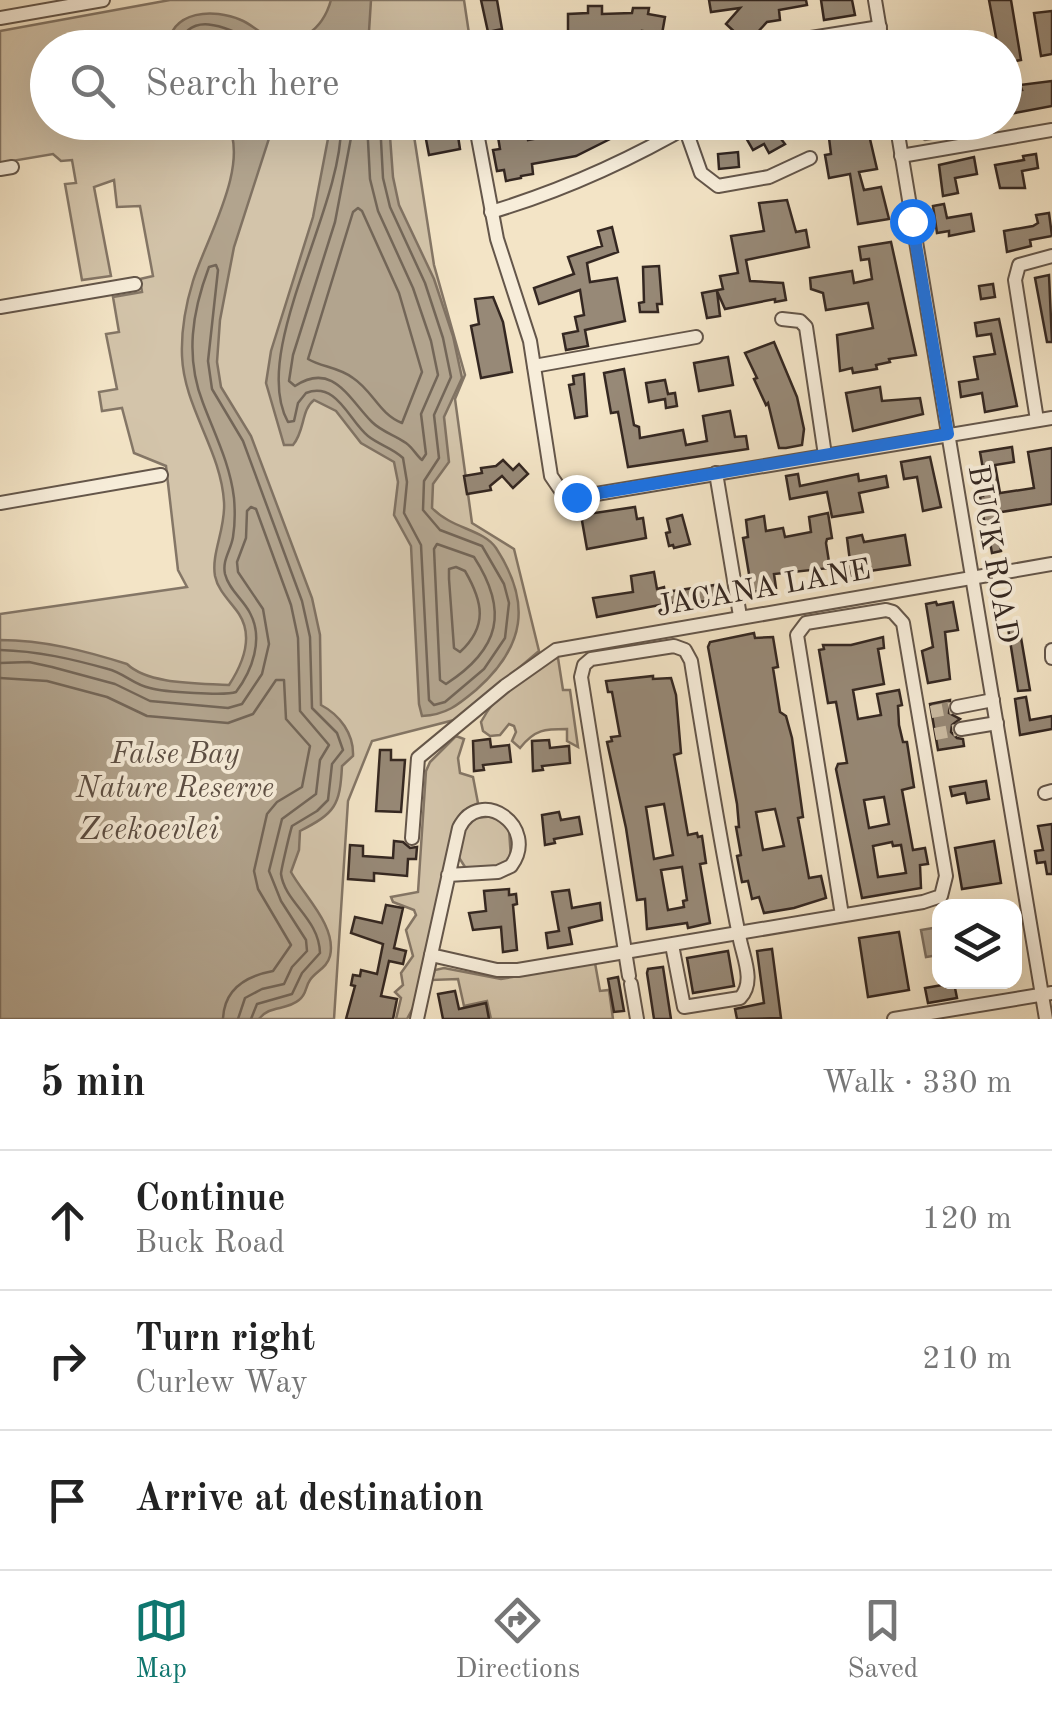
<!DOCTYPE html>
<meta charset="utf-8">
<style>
:root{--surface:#fff;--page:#f6f6f6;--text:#222;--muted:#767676;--line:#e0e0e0;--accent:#0f766e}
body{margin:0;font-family:"Old Standard TT",serif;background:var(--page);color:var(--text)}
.controls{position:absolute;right:30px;bottom:30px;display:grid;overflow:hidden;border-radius:20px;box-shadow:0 10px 40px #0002}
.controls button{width:90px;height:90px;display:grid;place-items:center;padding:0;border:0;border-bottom:2px solid var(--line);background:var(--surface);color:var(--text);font:50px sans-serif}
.stop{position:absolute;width:30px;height:30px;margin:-22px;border:8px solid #1a73e8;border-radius:50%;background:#fff}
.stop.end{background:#1a73e8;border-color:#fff;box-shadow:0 2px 10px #0008}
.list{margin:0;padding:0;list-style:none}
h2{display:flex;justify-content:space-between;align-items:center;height:130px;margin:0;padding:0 40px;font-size:42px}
h2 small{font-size:32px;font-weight:400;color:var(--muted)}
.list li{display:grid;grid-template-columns:65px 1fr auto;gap:30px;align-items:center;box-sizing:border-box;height:140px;padding:0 40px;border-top:2px solid var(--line)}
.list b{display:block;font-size:38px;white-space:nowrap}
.list p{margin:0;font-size:32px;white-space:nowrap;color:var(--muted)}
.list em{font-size:32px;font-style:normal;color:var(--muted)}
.icon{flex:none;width:55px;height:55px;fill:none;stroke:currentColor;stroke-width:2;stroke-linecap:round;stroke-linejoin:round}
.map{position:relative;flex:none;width:1052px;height:1019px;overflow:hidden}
.search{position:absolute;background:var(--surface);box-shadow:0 10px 40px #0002;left:30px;right:30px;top:30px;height:110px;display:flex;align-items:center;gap:25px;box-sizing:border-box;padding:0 35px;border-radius:55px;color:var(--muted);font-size:38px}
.sheet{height:550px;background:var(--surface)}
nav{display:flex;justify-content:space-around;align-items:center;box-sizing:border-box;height:140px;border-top:2px solid var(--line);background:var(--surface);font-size:28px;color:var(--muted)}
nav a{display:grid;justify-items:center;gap:5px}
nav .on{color:var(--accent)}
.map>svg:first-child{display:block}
.green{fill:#d3c4aa;stroke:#847666;stroke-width:2.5}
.water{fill:#b2a48e;stroke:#807262;stroke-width:2.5}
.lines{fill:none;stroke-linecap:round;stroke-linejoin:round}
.shore{stroke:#736658;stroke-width:2.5}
.building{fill:#978977;stroke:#342721;stroke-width:2.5;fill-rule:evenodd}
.minor-tunnel{stroke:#cdbea5;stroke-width:12;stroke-dasharray:12 6;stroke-linecap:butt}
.minor-casing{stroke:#64564a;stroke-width:16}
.minor{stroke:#f7edda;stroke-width:12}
.route{stroke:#1a73e8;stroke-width:12}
.labels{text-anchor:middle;stroke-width:8;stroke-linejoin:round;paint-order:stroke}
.street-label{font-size:30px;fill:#342721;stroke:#f7edda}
.park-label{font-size:30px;font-style:italic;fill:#5c4e43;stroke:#f7edda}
.water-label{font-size:32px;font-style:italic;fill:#5a4c42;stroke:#f7edda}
</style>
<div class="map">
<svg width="1052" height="1019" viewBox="0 0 1052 1019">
<rect width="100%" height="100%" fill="#f3e4c6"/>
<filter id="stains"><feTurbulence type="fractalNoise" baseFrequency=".002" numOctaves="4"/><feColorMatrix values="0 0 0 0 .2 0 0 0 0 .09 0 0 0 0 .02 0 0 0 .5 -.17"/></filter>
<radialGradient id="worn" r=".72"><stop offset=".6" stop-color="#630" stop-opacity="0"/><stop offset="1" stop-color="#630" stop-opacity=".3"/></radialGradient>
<g class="green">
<polygon points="170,0 464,0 471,47 48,48 48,122 412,123 434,265 465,375 455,399 472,523 514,549 539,651 458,719 372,741 348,801 334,1019 0,1019 0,614 187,587 178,570 166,466 134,453 122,408 102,411 99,392 117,389 106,334 119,332 113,297 142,292 140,279 153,276 140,206 117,207 114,180 94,187 111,276 82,280 65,184 76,183 72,160 61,161 53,154 0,163 0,31"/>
<polygon points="910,122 991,123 992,129 925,140 913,133"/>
<path d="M558,658L563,690H570L578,747L567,741V729C545,729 535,729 520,748L512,741L516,732L514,726L509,724L500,735L490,736L483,731L481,722C495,696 527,662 558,658Z"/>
<polygon points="456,736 464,739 458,758 460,773 473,777 478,803 463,811 454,823 415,1004 407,1019 396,1019 401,998 395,992 403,985 401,973 413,956 406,930 416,915 414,910 393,902 391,897 418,892 426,771 430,762"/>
<polygon points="494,816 509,829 511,859 497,868 465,867 458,856 466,825 477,818"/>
<polygon points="595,963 600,991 609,990 613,1019 491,1019 487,1001 464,1006 458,979 432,980 435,970 444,968 501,979"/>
</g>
<g class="water">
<path d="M331,0H371L368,47H168C171,10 214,8 241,20C251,24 258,32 268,36C298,50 323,29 331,0Z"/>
<path d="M227,123H274L234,247L220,320L217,362L221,387L251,436L312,598L320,635L321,705C340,715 354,734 353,756L342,766C340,806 335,813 300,831L299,850L291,872C304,896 337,926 330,956C327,968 316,971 310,980C305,987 307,994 299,1000C286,1011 269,1005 259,1019H0V640C44,640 86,651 127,664C149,685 200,683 229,685C242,665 254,637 239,614C231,602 218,591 215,576C211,553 226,528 224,502C221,450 184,408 182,356C181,330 185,307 193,281C206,239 251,164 227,123Z"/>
<path d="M331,123H389L393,177L399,205L434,279L453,336L462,378L444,417L449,462L433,484L432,508C452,529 483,529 496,548C532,603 525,647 476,690C458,705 446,715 422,716L419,704L411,546L394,515L398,482L394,462L361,443L336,411L314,400C301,410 305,431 293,445H284L266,383L271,351L313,217Z"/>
<polygon points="939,927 939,955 926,957 921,930"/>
</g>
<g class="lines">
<g class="shore">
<path d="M178,48C191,0 243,38 270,48"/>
<path d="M341,122C344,208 249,351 288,422L294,421L298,403L306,393C337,381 349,421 368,436C379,445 393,448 403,458L407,482L404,513L421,545L429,700L434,705L445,702L484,669L505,638L509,603L504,584L482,546L440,530L423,510L424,481L439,458L434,415L451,377L443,338L425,283L390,207L383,178L380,122"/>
<path d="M354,122L335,222L293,355L289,381L295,386C333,361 349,399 372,422C382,432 395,435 406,443C413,448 416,455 422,460L426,454L421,414L438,375L431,341L413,288L378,211L370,179L367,122"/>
<path d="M358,208L362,211L399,293L422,372L402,423C379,414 373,391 353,378C339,367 321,367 308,359L353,212Z"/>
<path d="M437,544L474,557C509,611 500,649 446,684L440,680L434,549Z"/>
<path d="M456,567L465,571C483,602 488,626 460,652L454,648L449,579V569Z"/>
<path d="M0,650C38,651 72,659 108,669C124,673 134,685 150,688C163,692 226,696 236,692C252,671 264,639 250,613C243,599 229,590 225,574C222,560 231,550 233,537C235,525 235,510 234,498C230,464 215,435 203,403C185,357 192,312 209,267L216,265L218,270L208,361L212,389L243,441L302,601L310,637L312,708L337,733L343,750L332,764L328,800L317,811L292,826C290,832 281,870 281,874C285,903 319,918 320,953L302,973L292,994L257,1004L251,1019"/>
<polyline points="0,663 29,662 52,667 115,684 150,701 228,708 242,704 262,674 269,644 263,609 238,572 237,562 246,538 247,511 251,507 256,509 291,605 298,638 300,711 329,745 320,760 316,794 282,819 269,871 281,901 306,940 307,951 292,967 284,984 262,989 245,998 238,1019"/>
<path d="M0,678L47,681L107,697L147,716L228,723L253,714L276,680H284L286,719L310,746L302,787L277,802L267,814L254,871L258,889L291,945L273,971C246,976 224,989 223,1019"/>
</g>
</g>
<g class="building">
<polygon points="481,0 497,0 502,29 488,32"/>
<polygon points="709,0 806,0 807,5 779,10 780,20 767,22 744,47 736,40 740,37 726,24 740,8 711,12"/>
<polygon points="821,0 852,0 855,15 824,20"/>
<polygon points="989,0 1011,0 1021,60 1004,63 1004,48 998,48"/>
<polygon points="588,6 602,6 602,14 632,13 633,8 649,8 648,14 665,17 662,34 642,31 641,39 611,37 609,40 568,42 568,14 588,13"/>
<polygon points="1052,11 1052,54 1041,56 1034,13"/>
<polygon points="1052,81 1052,106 1004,115 1004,93 1022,90 1020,85"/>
<polygon points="586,122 644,122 576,156 532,164 533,174 521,176 521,178 506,181 504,170 497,171 493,150 500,149 498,137 527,135 528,140 570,132"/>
<polygon points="737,122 768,122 785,144 769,153 764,144 753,150"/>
<polygon points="827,122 866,122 877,169 859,172 864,190 881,187 889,219 858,224 850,174 829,178 825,155 831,154"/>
<polygon points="456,123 460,149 429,155 424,129"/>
<polygon points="738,152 739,167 719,169 718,154"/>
<polygon points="1036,154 1038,168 1022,171 1025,188 1000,188 995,165 1024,160 1023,156"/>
<polygon points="974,157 977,174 955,178 958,193 943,196 939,165"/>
<polygon points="787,200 796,232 806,230 809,247 746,260 750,281 783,283 786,300 775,302 775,299 725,309 717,291 720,316 707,318 702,293 723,289 720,276 738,273 731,236 764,231 759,203"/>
<polygon points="944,204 947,218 971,214 974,231 949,236 949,231 937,233 933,206"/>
<polygon points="1049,213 1052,236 1030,240 1031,246 1007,252 1004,231 1033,226 1038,223 1036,215"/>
<polygon points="612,227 618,252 587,263 590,282 617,278 625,321 585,330 588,346 566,350 563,334 578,331 575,317 584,315 580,290 539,304 534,288 574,274 568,257 602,246 598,231"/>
<polygon points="891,242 916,355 889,359 890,362 876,365 877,369 853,373 852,368 840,371 837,335 873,328 868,303 826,310 823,293 811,289 810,278 852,271 854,283 872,279 869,259 861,260 859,247"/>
<polygon points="659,266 662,304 657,304 658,312 640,312 639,303 644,302 643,267"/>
<polygon points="1049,275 1052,342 1047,342 1035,278"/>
<polygon points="993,284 995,297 981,299 979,286"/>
<polygon points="493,297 503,322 512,372 481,378 471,326 479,324 475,299"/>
<polygon points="999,319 1017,406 985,412 982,393 961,397 959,382 978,379 974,357 995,354 991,334 977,336 975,323"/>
<polygon points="774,342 797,397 804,429 802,445 786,448 779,448 768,403 766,405 754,379 757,378 745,353"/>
<polygon points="728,357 733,385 699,391 694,363"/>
<polygon points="624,369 634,425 639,427 640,438 683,430 686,445 707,441 703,416 730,411 735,437 746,436 748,449 628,467 618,412 611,413 604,373"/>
<polygon points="584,374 587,416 575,418 569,385 574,384 573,376"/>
<polygon points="665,380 668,394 675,393 677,406 666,408 665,399 649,402 646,383"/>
<polygon points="880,387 882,401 920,398 923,414 853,431 846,393"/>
<polygon points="1012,447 1014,462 995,465 1000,493 1034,488 1028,452 1052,448 1052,504 995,513 1001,551 992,553 990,542 983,544 982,533 986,532 980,496 983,496 978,470 983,469 980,452"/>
<polygon points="930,457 941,507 923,511 917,477 904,479 901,462"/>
<polygon points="503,460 513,470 519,464 528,474 513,488 502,476 490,486 491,490 467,494 464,476 482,473 481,468 496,466"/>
<polygon points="798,474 800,486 858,474 859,481 886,476 888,487 859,493 863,512 832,517 827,492 790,499 786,476"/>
<polygon points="635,507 637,519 643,518 646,538 587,549 581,515"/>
<polygon points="828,513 832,538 827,539 826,543 830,568 774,574 776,588 752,592 743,538 748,537 746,520 764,516 766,531 783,528 785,537 811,532 809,517"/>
<polygon points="682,515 690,544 674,548 673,545 669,546 666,533 670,532 667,519"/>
<polygon points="862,535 864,542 905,535 910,565 863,572 864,574 852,577 847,538"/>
<polygon points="654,572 657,589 664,587 665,592 715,585 716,593 711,600 683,605 683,602 670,603 597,617 593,598 633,592 631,576"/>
<polygon points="936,602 937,605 953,602 958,630 945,632 950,679 928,683 922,651 933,647 926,604"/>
<polygon points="1019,626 1030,690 1018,691 1008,628"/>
<path d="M754,633L755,638L773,637L778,667L773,668L780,712L786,716L792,738L803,817L798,818L809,878L821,876L826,898L794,908L764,913L759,897L752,899L748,881L742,882L737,856L741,855L736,827H739L737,804L708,647L710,642ZM775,809L784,846L763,850L756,812Z"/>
<path d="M883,637L884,648L878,649L884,684L853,690L858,719L881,715L877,694L899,690L902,705L898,706L899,725L903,742H907L914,787L902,790L913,850L925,848L928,864L920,865L921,888L862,898L836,769L838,764L847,763L836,702L828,703L819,650L824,649L823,645H851ZM884,797L889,824L869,828L864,800ZM892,842L893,846L901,845L906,873L878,877L873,846Z"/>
<path d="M653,676V679L671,678L676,695L681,753L674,755L688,835L697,833L698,837L702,836L706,863L700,864L710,923L688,928L687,923L647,929L645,899L637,900L626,828L607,742L612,741L611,737L620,736L612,692H608L606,681ZM664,804L673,855L654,859L646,807ZM682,867L687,900L683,901L684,907L668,910L661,870Z"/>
<polygon points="1026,697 1030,720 1052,716 1052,729 1020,735 1015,699"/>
<polygon points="950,700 949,713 960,719 952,725 951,732 957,738 963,739 964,746 938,750 930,704"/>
<polygon points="490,739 491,747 509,745 511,762 483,765 484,770 474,771 473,741"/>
<polygon points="549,740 550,748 569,746 570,763 542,766 543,770 533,771 532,741"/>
<polygon points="380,750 391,750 391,760 405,760 401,812 376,811"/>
<polygon points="986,781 989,799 967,803 965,793 952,796 950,787"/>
<polygon points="559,812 561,820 579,817 582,834 554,839 555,843 545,845 542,815"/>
<polygon points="1052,824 1052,874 1047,874 1045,862 1037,863 1035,851 1043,850 1038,826"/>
<polygon points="394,841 403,842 410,848 417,847 416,859 408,859 407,876 374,873 374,881 348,879 350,845 363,846 363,856 393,858"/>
<polygon points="994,841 1001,883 962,889 955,848"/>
<polygon points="509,889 509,895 516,894 517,904 513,905 517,950 503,952 501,927 473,930 469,913 486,911 484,891"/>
<polygon points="569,890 572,908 600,903 602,920 569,928 572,944 548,948 546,933 559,931 552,892"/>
<polygon points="386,905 403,908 394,948 406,951 403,964 389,961 381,996 397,999 393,1019 346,1019 355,986 351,985 353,975 360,976 361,970 377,974 383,944 351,933 355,917 382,923"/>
<polygon points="899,932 909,990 868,997 859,938"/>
<polygon points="772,949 781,1018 737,1019 735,1009 764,1003 757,951"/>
<polygon points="728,951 734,986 693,993 687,958"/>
<polygon points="663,967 671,1019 654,1019 647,973 648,969"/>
<polygon points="618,977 624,1011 614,1012 608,979"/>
<polygon points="954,983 957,998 928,1003 925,988"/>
<polygon points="455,991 459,1009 486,1003 489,1019 443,1019 438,994"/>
</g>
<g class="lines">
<g class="minor-tunnel">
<polyline points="931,712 957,707"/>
<polyline points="935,734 961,729"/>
</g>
<g class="minor-casing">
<g id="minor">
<polyline points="875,0 883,48"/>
<polyline points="0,18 103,0"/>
<polyline points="774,48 786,42 880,27"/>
<polyline points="475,122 497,239 530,341 551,476 564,495 584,496 1052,418"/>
<polyline points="683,122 701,173 718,186 769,177 810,158"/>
<polyline points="896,122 1046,1019"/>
<polyline points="901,156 1052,130"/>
<polyline points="0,169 12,167"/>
<path d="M491,212C561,191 632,159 695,122"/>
<polyline points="0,307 135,284"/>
<polyline points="782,319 800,321 806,327 825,455"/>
<polyline points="534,366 696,337"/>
<polyline points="1037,420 1015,280 1019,265 1052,256"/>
<polyline points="716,473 740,616"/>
<polyline points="0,503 161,475"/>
<polyline points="1052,650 1052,658"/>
<polyline points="957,707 993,700"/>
<polyline points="961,729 997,723"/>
<polyline points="1045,793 1052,791"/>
<polyline points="412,838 418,758 505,686 556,650 1052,564"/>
<path d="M448,875L498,872L511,866C540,827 480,785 459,828L431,955L497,970H518L923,902L941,896L946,876L903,623L893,612L886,610L806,623L797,635L842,915"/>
<path d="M629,976L581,677L584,665L591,659L674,646L685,650L691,661C706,755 721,848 740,940C744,959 755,983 740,998L684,1007L672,945"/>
<polyline points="631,984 637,1019"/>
<polyline points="417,1019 431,955"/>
<polyline points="894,1019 1052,993"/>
</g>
</g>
<use href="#minor" class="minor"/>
</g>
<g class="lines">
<polyline class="route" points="576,497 948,434 912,221"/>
</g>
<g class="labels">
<g class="street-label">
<text transform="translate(994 554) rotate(80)" y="10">BUCK ROAD</text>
<text transform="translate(763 587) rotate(-10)" y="10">JACANA LANE</text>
</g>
<g class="park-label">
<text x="175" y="763">False Bay<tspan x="175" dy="34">Nature Reserve</tspan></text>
</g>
<g class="water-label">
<text x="149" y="839">Zeekoevlei</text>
</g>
</g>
<rect width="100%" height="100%" filter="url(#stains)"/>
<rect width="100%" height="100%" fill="url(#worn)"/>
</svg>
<div class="controls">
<button><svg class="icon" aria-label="layers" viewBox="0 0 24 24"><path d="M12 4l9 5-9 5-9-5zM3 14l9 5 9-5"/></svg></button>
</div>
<div class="stop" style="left:912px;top:221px"></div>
<div class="stop end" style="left:576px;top:497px"></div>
<div class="search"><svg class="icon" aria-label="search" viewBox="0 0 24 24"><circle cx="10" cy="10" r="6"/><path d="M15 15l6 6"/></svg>Search here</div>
</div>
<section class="sheet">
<h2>5 min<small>Walk · 330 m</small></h2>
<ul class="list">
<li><svg class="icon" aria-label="ahead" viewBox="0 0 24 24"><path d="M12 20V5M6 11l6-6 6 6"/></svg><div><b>Continue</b><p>Buck Road</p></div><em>120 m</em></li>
<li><svg class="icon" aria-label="right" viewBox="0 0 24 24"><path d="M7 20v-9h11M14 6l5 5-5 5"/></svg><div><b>Turn right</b><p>Curlew Way</p></div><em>210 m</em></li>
<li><svg class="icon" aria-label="arrive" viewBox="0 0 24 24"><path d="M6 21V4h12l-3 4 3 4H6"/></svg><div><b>Arrive at destination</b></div></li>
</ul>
</section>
<nav>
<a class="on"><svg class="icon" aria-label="map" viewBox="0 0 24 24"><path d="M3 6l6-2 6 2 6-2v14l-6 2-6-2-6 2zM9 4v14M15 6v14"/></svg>Map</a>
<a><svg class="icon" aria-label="directions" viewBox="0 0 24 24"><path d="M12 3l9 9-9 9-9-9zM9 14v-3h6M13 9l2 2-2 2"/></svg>Directions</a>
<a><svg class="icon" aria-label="saved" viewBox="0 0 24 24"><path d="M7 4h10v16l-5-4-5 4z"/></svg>Saved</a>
</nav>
